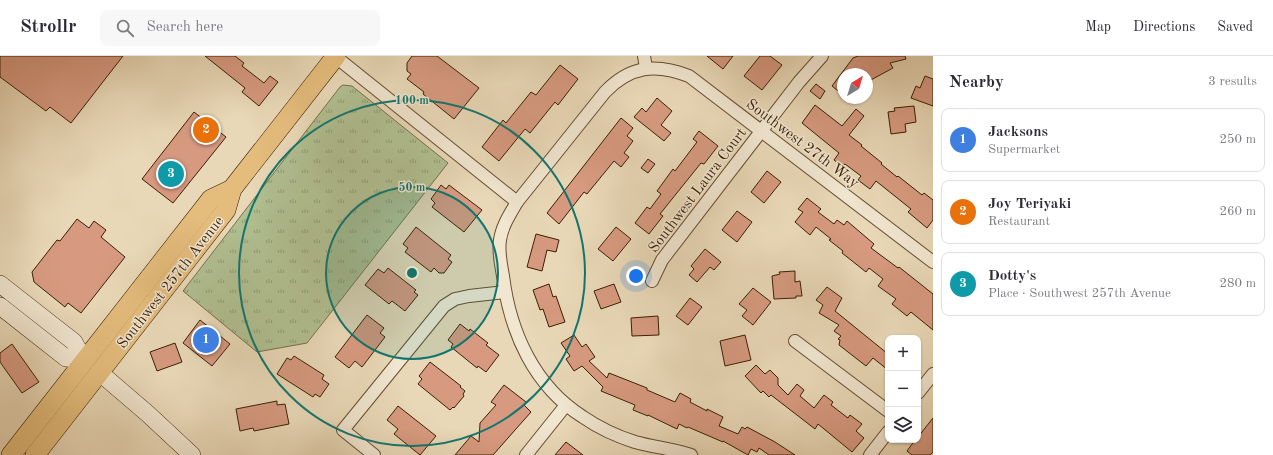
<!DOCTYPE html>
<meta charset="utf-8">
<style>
:root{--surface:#fff;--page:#f7f7f7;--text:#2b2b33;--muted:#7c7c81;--line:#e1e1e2;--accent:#8f2418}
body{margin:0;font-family:"Old Standard TT",serif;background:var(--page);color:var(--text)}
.controls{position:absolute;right:12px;bottom:12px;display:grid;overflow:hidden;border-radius:8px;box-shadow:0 1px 3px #0004}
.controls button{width:36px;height:36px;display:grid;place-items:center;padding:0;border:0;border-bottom:1px solid var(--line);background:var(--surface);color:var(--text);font:20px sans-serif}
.compass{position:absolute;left:837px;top:12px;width:36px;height:36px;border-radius:50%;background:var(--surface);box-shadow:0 1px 3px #0004;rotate:38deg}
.you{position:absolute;left:636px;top:220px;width:14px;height:14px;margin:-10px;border:3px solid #fff;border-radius:50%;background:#1a73e8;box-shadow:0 0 0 6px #1a73e833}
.badge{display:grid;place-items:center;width:26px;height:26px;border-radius:50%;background:var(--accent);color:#fff;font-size:13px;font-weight:700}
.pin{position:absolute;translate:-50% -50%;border:2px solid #fff;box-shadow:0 1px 4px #0006}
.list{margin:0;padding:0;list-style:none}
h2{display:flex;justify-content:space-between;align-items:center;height:52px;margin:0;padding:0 16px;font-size:17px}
h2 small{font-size:13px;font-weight:400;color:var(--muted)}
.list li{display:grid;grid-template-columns:26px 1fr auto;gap:12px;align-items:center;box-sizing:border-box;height:64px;margin:0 8px 8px;padding:0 8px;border:1px solid var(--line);border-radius:8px}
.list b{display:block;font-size:15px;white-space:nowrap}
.list p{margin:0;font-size:13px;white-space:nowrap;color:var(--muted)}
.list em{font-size:13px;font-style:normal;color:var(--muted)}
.icon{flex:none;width:22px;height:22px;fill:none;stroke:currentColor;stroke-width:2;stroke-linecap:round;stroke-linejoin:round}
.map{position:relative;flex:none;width:933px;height:399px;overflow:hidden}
header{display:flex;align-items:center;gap:24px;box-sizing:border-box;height:56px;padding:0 20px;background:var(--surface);border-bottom:1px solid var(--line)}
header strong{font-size:19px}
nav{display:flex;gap:22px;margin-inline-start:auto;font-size:14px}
.search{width:280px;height:36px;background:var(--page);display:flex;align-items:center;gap:10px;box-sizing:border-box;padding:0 14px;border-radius:8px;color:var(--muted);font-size:15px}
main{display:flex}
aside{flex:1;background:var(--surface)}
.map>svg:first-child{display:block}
.grass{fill:url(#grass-tufts);stroke:#76704b}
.building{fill:#d79a80;stroke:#3a1f04}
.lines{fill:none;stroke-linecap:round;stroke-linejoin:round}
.minor-casing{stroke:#664d31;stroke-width:14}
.secondary-casing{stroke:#3a1f04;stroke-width:18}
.primary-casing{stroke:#3a1f04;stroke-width:20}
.minor{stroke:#f1e6d0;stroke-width:12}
.secondary{stroke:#f1e6d0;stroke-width:17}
.primary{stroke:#e4bc7c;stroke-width:19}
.ring{fill:none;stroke:#0f766e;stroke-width:2}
.labels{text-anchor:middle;stroke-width:3;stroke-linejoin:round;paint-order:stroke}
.street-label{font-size:15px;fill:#3a1f04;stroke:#f1e6d0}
.centre{fill:#0f766e;stroke:#f1e6d0;stroke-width:2}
.ring-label{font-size:12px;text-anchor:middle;font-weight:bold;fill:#0f766e;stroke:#f1e6d0;stroke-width:3;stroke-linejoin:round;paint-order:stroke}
</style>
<header>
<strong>Strollr</strong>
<div class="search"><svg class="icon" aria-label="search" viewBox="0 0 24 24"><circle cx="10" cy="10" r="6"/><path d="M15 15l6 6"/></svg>Search here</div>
<nav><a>Map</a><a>Directions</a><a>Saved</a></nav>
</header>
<main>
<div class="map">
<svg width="933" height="399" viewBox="0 0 933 399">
<defs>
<pattern id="grass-tufts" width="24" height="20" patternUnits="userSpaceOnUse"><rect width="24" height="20" fill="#b1c092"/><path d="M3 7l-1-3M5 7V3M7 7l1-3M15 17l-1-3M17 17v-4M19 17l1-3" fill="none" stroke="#919b75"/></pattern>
</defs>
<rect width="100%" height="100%" fill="#e9d8b7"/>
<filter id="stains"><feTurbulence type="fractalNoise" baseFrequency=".005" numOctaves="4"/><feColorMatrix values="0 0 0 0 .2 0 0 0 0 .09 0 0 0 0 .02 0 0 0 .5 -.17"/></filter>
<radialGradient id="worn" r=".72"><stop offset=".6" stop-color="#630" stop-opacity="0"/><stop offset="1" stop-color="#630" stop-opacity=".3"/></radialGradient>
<polygon class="grass" points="343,29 352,30 448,107 307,287 257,296 183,235 340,31"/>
<g class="building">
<polygon points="0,0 123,0 71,67 50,51 46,55 0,21"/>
<polygon points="205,0 235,0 244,7 242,10 264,27 270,20 278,26 259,50 242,36 245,32"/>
<polygon points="412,0 437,0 479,32 454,63 423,38 424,36 407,23 411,18 407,15 407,7"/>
<polygon points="707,0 733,0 723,13"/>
<polygon points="760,0 770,0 782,9 762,34 744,20"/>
<polygon points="858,0 905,0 906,3 890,7 893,12 867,26 867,18 843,18 843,39 832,30 853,2"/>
<polygon points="560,9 578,23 558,49 555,46 530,77 525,73 499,105 482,91 503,64 506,67 531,36 536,39"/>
<polygon points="925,20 933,23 933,50 911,42 916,30 920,32"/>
<polygon points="816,28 825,35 820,43 810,35"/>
<polygon points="657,42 672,55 661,69 671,77 664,85 634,61 642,52 646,56"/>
<polygon points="815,49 842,70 856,53 864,60 849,79 862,89 861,90 882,107 881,108 897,121 898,120 922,139 924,137 933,144 933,164 927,172 908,156 911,153 876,125 870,133 858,124 861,120 845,108 842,110 834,104 839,97 802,67"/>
<polygon points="914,50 916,66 905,68 906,76 891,78 888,56 895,55 894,52"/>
<polygon points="194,56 226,81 173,147 142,123"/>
<polygon points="621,62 633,72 627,80 633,85 624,97 629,101 621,111 614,105 587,138 584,136 559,168 547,157"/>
<polygon points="699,75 718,90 704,108 701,107 660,158 663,160 649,178 635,167 647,151 650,153 661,138 657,135 673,113 675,115 697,86 693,83"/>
<polygon points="648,103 655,108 648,117 641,112"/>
<polygon points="767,115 781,126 764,147 751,136"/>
<polygon points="441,129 446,133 449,129 482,154 464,176 432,151 435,147 431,143"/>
<polygon points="807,142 821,153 818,156 834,168 837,164 844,169 847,165 874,188 871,192 898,212 899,211 933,238 933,274 911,256 907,260 892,248 896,243 878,230 883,223 869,212 866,216 842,197 843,195 829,184 831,183 816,171 810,179 795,166 803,156 798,153"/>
<polygon points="737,155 752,166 737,186 722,174"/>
<polygon points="77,163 89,172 94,165 106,174 101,181 125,201 81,257 68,247 65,251 34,226 32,216 57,184 60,185"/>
<polygon points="416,171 451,199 448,203 452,206 444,217 439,217 434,212 431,216 405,196 408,192 403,188"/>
<polygon points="616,171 631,183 613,205 598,193"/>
<polygon points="536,178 559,184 556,196 547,194 542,215 527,211"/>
<polygon points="705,193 721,206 714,214 710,211 697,226 689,219 694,213 691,210"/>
<polygon points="388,212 416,234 414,236 418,239 405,255 392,245 389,248 365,229 378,213 384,217"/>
<polygon points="795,215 795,226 800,225 802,240 796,240 796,242 774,243 772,220 780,218 779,216"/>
<polygon points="549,228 553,241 556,240 565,266 549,271 543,253 540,254 533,234"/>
<polygon points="614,228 621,246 601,253 594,235"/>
<polygon points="827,231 842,242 835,255 888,298 888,314 873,302 866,310 839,289 840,284 838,283 841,280 834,275 839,269 819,257 823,249 816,244"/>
<polygon points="753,232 771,246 753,269 742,260 747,254 739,248"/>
<polygon points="690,242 702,251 688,269 676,260"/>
<polygon points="367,259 384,272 380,277 385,281 362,311 355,305 349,312 335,301"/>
<polygon points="658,260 659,279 632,280 631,262"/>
<polygon points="200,264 230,288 212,310 183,287"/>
<polygon points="460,268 469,275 470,273 488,287 486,289 499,299 486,316 478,310 477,312 451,291 453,288 448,284"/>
<polygon points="574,279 582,291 586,288 595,301 589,305 607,322 609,317 647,332 647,334 675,346 680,337 691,343 690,346 707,355 707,353 723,361 719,370 738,378 742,371 745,373 747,371 775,386 795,399 769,399 759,392 757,396 751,393 748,399 723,385 723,386 688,371 687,372 679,368 677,373 648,359 648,360 633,354 635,349 601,335 603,331 582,310 574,315 566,303 570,300 561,287"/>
<polygon points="745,279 751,304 725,310 720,285"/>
<polygon points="175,287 182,306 157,315 150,296"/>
<polygon points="12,288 39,326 22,337 0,306 0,297"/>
<polygon points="294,300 324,319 322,323 329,328 320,341 315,338 313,341 277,318 287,302 291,304"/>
<polygon points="430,306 461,330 460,331 465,335 463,338 464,340 454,352 453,351 450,354 418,328 422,323 419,320"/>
<polygon points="756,309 765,318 770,314 778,322 778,329 788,339 797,328 804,334 800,340 814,352 824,339 833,346 831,349 848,362 850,359 862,368 856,375 864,382 852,396 818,368 815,373 771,339 769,341 763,335 761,337 745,320"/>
<polygon points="504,329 526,346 524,349 531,356 493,399 455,399 471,380 479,386 480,367 496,349 491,346"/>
<polygon points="277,345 277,349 285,348 289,368 254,375 253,372 240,375 236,353"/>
<polygon points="398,350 436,380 420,399 394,378 398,373 387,364"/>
<polygon points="933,362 933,396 930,399 912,399 907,395 915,384 918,384 918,381"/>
<polygon points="566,386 583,399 555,399"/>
</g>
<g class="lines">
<g class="minor-casing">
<g id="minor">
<polyline points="644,0 646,12"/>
<polyline points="336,1 517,146"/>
<polyline points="652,225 662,204 799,26 822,0"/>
<polyline points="795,285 888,355"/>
<polyline points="918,337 933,318"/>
<polyline points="374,399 343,374 444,250 455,243 469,240 505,236"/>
<polyline points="526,399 566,349"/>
<path d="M691,399C673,393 653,391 635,386C616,380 599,372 583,361C534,330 510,276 503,220C501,208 498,196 500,184C502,170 510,158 517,146L605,36C630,10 655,7 689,20L933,206"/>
<polyline points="870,399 888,376"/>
</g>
</g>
<g class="secondary-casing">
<g id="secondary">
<polyline points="0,228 74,286 84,304"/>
<polyline points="0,250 66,302 84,304"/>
<polyline points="99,316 148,358 192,399"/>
</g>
</g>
<g class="primary-casing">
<g id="primary">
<polyline points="11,399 211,143 232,133"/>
<polyline points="35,399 226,154 232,133 336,0"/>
</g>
</g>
<use href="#minor" class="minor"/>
<use href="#secondary" class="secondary"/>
<use href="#primary" class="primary"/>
</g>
<circle cx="412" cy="217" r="86" fill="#0f766e" fill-opacity=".12"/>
<g class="ring">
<circle cx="412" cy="217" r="86"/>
<circle cx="412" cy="217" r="173"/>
</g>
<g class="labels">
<g class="street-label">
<text transform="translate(803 87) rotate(37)" y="5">Southwest 27th Way</text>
<text transform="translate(697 134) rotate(-53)" y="5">Southwest Laura Court</text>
<text transform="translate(170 226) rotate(-52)" y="5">Southwest 257th Avenue</text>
</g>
</g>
<circle cx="412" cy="217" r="6" class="centre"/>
<g class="ring-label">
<text x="412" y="48">100 m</text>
<text x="412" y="135">50 m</text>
</g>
<rect width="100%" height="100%" filter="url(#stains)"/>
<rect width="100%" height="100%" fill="url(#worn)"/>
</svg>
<div class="controls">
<button>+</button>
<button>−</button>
<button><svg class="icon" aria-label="layers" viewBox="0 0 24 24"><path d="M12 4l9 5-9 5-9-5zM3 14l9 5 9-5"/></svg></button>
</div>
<svg class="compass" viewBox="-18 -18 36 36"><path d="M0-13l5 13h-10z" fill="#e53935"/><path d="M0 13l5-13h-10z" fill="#7c7c81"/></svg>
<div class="you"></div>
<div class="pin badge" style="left:206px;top:284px;background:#3f7fe0">1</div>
<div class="pin badge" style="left:206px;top:74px;background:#e8710a">2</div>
<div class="pin badge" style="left:171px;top:118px;background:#0f9aa8">3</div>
</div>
<aside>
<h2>Nearby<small>3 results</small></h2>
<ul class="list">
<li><span class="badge" style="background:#3f7fe0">1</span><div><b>Jacksons</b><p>Supermarket</p></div><em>250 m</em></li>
<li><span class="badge" style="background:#e8710a">2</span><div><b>Joy Teriyaki</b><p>Restaurant</p></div><em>260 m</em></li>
<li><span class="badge" style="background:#0f9aa8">3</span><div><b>Dotty's</b><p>Place · Southwest 257th Avenue</p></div><em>280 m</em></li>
</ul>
</aside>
</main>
